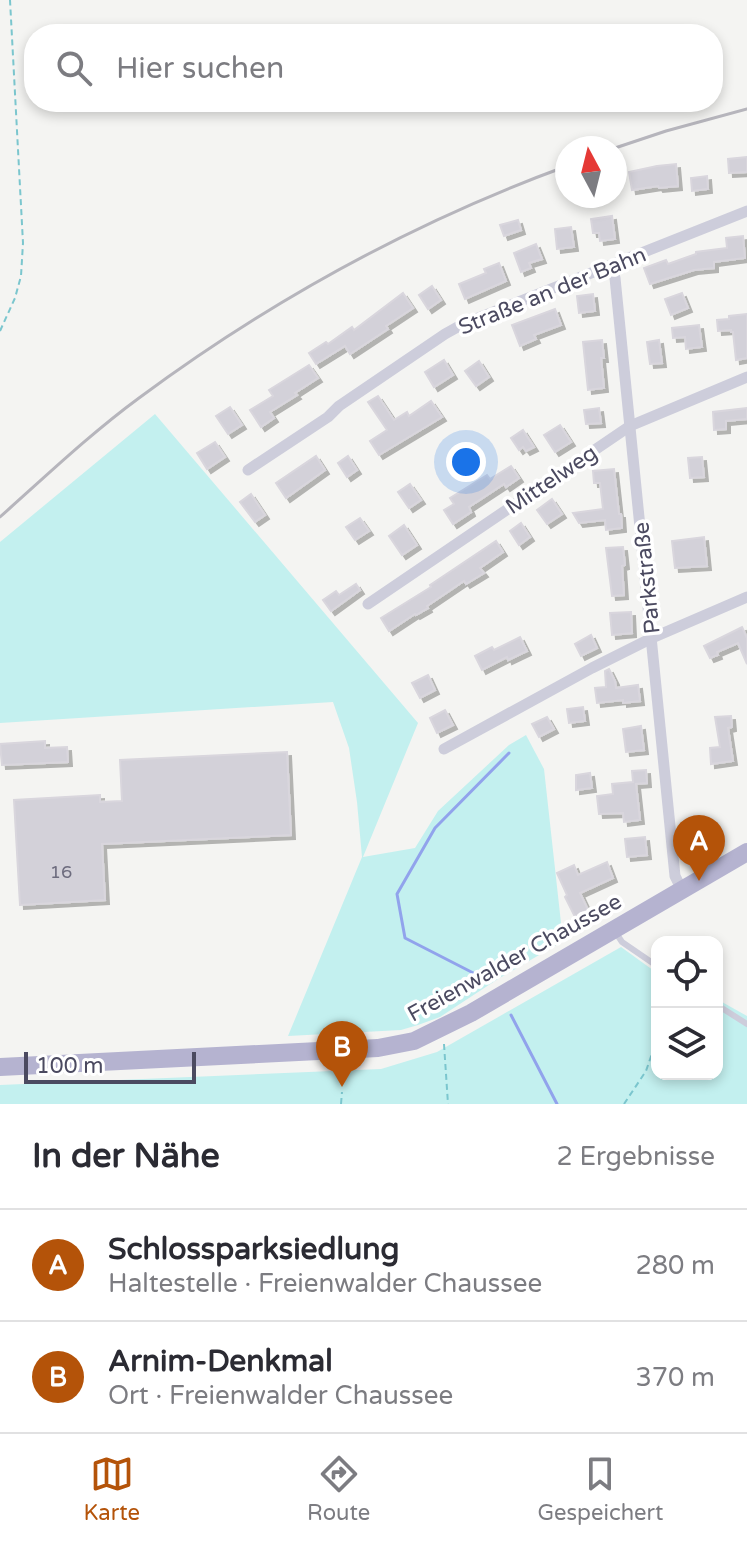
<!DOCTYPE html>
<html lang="de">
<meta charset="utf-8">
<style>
:root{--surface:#fff;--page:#f2f2f3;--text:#2b2b33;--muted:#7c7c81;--line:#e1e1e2;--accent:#b45309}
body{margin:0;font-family:"Varela Round",sans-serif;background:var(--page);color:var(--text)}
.controls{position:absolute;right:24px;bottom:24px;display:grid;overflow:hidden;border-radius:16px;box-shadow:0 4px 12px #0003}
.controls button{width:72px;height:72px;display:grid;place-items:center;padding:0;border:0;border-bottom:2px solid var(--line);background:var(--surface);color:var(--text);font:40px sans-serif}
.compass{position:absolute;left:555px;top:136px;width:72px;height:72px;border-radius:50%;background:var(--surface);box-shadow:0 4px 12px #0003;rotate:353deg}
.scale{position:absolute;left:24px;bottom:20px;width:172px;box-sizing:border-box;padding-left:8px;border:4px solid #4b4a60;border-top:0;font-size:22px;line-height:28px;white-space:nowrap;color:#4b4a60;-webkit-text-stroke:6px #fff;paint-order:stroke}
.you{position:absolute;left:466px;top:462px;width:28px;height:28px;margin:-20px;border:6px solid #fff;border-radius:50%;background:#1a73e8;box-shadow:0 0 0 12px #1a73e833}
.badge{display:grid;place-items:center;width:52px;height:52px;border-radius:50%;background:var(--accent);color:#fff;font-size:26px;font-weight:700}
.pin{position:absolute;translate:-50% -66px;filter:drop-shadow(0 2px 4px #0008)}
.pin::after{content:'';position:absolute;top:42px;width:28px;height:24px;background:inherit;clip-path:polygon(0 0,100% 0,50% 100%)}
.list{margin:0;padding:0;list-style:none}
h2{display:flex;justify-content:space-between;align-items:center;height:104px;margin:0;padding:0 32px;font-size:34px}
h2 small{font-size:26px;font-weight:400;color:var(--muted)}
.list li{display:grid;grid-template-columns:52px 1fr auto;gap:24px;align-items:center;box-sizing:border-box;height:112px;padding:0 32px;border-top:2px solid var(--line)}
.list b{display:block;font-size:30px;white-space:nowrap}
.list p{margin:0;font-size:26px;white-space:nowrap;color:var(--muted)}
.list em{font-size:26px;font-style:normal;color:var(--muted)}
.icon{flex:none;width:44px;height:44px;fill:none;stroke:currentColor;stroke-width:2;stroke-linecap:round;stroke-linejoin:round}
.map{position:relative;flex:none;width:747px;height:1104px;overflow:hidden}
.search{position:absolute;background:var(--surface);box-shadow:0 4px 12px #0003;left:24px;right:24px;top:24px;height:88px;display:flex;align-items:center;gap:20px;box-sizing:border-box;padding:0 28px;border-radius:32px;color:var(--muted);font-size:30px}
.sheet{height:328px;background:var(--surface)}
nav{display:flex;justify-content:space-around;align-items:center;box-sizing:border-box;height:112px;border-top:2px solid var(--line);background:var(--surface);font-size:22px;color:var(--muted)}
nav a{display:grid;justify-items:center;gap:4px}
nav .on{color:var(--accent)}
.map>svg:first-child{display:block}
.green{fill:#c3f0ef}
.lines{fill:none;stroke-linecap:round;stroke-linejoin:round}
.stream{stroke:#91a3ec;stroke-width:3}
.building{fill:#d3d1d9;stroke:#d9d6dd;stroke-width:2;filter:url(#shadow)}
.path{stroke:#7bc6ce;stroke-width:2;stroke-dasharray:6 4;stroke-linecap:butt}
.lane{stroke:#cdcddb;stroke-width:6}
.street{stroke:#cdcddb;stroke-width:11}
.primary{stroke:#b5b3d0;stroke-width:18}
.rail{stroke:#b6b5bc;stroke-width:3}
.labels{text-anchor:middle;stroke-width:7;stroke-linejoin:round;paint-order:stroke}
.number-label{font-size:18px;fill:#6d6c7e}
.street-label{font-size:22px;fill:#4b4a60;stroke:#fff}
</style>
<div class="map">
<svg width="747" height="1104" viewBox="0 0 747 1104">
<defs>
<filter id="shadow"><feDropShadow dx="4" dy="4" stdDeviation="0" flood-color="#0004"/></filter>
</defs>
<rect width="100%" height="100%" fill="#f4f4f2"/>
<g class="green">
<polygon points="155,414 418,723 363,857 415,848 438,811 509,745 526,735 544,769 563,941 498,979 440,1017 418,1025 401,1030 288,1036 362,857 357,802 349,748 333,702 0,723 0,542"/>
<polygon points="621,947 657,973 657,1074 717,1074 717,1003 722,1002 747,1016 747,1104 0,1104 0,1085 381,1069 437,1052"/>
</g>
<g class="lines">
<g class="stream">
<polyline points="487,980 405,938 397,894 435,828 509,753"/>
<polyline points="511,1015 557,1104"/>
</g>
</g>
<g class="building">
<polygon points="747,157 747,172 729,173 728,159"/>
<polygon points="676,164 678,186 659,188 658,186 632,190 629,172 657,166"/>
<polygon points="707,176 708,189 692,191 691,178"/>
<polygon points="612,216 615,239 600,241 599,233 593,233 591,219"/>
<polygon points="518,220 521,230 504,236 500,225"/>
<polygon points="571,227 574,247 557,249 555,229"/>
<polygon points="743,236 745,258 714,262 714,268 694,270 650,284 644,268 666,260 668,264 696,254 696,252 727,248 726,238"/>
<polygon points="536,244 542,259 529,263 531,268 521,272 514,253"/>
<polygon points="499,263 506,281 465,299 459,284 486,273 484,269"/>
<polygon points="432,286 441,300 428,309 419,295"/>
<polygon points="403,293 413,308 386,326 388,329 350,354 345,346 316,364 309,353 326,342 328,344 352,327 354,330"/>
<polygon points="682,293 688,308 671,315 665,299"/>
<polygon points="593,294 595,311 579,313 577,296"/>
<polygon points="555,309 561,325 534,335 536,339 520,346 512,325"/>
<polygon points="747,314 747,358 736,360 733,332 731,332 731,330 718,331 717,320 729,319 729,316"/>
<polygon points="699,325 702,347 686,349 685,337 673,338 672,328"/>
<polygon points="602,340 604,358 601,358 604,388 588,390 583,342"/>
<polygon points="659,340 662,363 650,364 647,342"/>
<polygon points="444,360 453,375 434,387 425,372"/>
<polygon points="479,361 489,377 476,386 465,371"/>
<polygon points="309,365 318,378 295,393 297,395 270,412 274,418 261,427 250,410 273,396 269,390"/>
<polygon points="378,396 394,420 407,412 409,416 431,401 442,417 379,455 370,441 387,430 368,402"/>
<polygon points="230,407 242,425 228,434 216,416"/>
<polygon points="599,408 601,423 586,424 584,410"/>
<polygon points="747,408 747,419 726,421 726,429 714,430 713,412"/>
<polygon points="560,425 571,442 555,452 544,435"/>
<polygon points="523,430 534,447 526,451 523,447 519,450 511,438"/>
<polygon points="215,442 225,457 207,469 197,453"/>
<polygon points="316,456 325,470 286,498 276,483"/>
<polygon points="348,456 357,470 347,477 338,463"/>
<polygon points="702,457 704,477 690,478 688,458"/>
<polygon points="511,466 519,478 506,487 504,484 469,507 471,512 453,524 444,510 454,504 450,498 487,475 490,479"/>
<polygon points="614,469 619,514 621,514 622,528 606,530 605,520 579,523 573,513 603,509 600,483 594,483 593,471"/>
<polygon points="410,484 421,500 409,508 398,492"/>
<polygon points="251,494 265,515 255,522 240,502"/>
<polygon points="552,499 562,514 547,524 537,510"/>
<polygon points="360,518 369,531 355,540 346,527"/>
<polygon points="521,523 530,537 519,545 510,531"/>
<polygon points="404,525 417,545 402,555 389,536"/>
<polygon points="704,537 707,566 675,568 672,541"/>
<polygon points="496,541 503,552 480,568 484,573 466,584 464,581 427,606 428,608 416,615 415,614 389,631 381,618 431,587 430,585"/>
<polygon points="623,547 625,565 622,566 624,595 612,596 606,548"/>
<polygon points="356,584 360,590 331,611 323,600 336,591 339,595"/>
<polygon points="631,612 632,633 612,635 610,613"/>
<polygon points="742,627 747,638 747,664 738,643 717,652 718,655 710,658 704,646"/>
<polygon points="591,635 597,648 581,656 575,644"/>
<polygon points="520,637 527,651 508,660 507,657 482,670 475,656 492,647 494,650"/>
<polygon points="609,669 615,681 616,688 638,685 640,701 623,703 623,700 597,703 595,688 606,687 605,671"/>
<polygon points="428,675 435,690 420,698 412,683"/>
<polygon points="583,707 585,721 569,723 567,709"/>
<polygon points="445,710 453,725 437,733 430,718"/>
<polygon points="731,716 732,727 728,728 733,761 711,764 710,748 720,747 715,717"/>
<polygon points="547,717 554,729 539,737 532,724"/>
<polygon points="641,726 644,750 626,752 623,729"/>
<polygon points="45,741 45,748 67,747 68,762 2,765 0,744"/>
<polygon points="287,752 291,835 102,844 105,900 20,905 14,800 100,795 100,802 122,801 120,760"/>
<polygon points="646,770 647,783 636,784 640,820 624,822 623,813 599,814 597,796 613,794 612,784 633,782 632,771"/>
<polygon points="590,773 592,788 576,790 576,775"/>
<polygon points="645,837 647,855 627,857 625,839"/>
<polygon points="607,862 613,878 580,893 588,910 575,917 565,897 567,895 557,873 574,865 578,875"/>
</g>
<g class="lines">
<g class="path">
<polyline points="0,331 15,298 21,276 23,243 10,0"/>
<polyline points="444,1044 448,1104"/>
<polyline points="341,1104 342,1092"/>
<polyline points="624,1104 646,1071 657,1039"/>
</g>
<g class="lane">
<polyline points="616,933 622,942 657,966"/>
<polyline points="717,1005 747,1024"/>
</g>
<g class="street">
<polyline points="609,266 615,278 675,876 682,890"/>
<polyline points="248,470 328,417 339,406 445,334 463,324 747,211"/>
<polyline points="368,604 630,426 747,377"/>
<polyline points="444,749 592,668 652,638 747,597"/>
</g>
<polyline class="primary" points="0,1067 378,1048 414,1041 471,1013 747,852"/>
<g class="rail">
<polyline points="615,148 666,131 747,109"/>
<path d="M0,517C45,477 90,434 139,398C270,301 414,222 567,166"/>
</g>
</g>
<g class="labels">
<g class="number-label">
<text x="61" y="878">16</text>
</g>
<g class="street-label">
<text transform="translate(552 290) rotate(-22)" y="8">Straße an der Bahn</text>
<text transform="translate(551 479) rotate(-34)" y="8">Mittelweg</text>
<text transform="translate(646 578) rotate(-96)" y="8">Parkstraße</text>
<text transform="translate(514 957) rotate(-29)" y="8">Freienwalder Chaussee</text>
</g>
</g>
</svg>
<div class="controls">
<button><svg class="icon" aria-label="locate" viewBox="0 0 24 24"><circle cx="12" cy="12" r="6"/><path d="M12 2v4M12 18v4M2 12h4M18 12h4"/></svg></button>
<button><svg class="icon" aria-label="layers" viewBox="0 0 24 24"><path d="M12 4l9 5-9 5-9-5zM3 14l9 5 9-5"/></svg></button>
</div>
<svg class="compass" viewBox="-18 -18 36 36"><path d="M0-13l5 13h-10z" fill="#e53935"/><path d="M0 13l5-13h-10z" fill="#7c7c81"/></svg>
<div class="scale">100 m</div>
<div class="you"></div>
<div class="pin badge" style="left:699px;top:881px">A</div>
<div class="pin badge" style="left:342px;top:1087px">B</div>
<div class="search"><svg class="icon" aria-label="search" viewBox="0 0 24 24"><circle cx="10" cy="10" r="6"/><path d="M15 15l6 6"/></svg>Hier suchen</div>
</div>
<section class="sheet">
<h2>In der Nähe<small>2 Ergebnisse</small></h2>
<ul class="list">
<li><span class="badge">A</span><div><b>Schlossparksiedlung</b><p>Haltestelle · Freienwalder Chaussee</p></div><em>280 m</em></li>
<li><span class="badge">B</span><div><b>Arnim-Denkmal</b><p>Ort · Freienwalder Chaussee</p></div><em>370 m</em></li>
</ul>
</section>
<nav>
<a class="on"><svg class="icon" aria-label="map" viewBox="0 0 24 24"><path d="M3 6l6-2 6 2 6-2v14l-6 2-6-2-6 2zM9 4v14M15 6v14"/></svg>Karte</a>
<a><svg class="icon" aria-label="directions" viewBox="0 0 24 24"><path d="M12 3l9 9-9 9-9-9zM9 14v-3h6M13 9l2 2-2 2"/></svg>Route</a>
<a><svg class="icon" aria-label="saved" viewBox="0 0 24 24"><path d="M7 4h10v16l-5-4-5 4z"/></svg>Gespeichert</a>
</nav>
